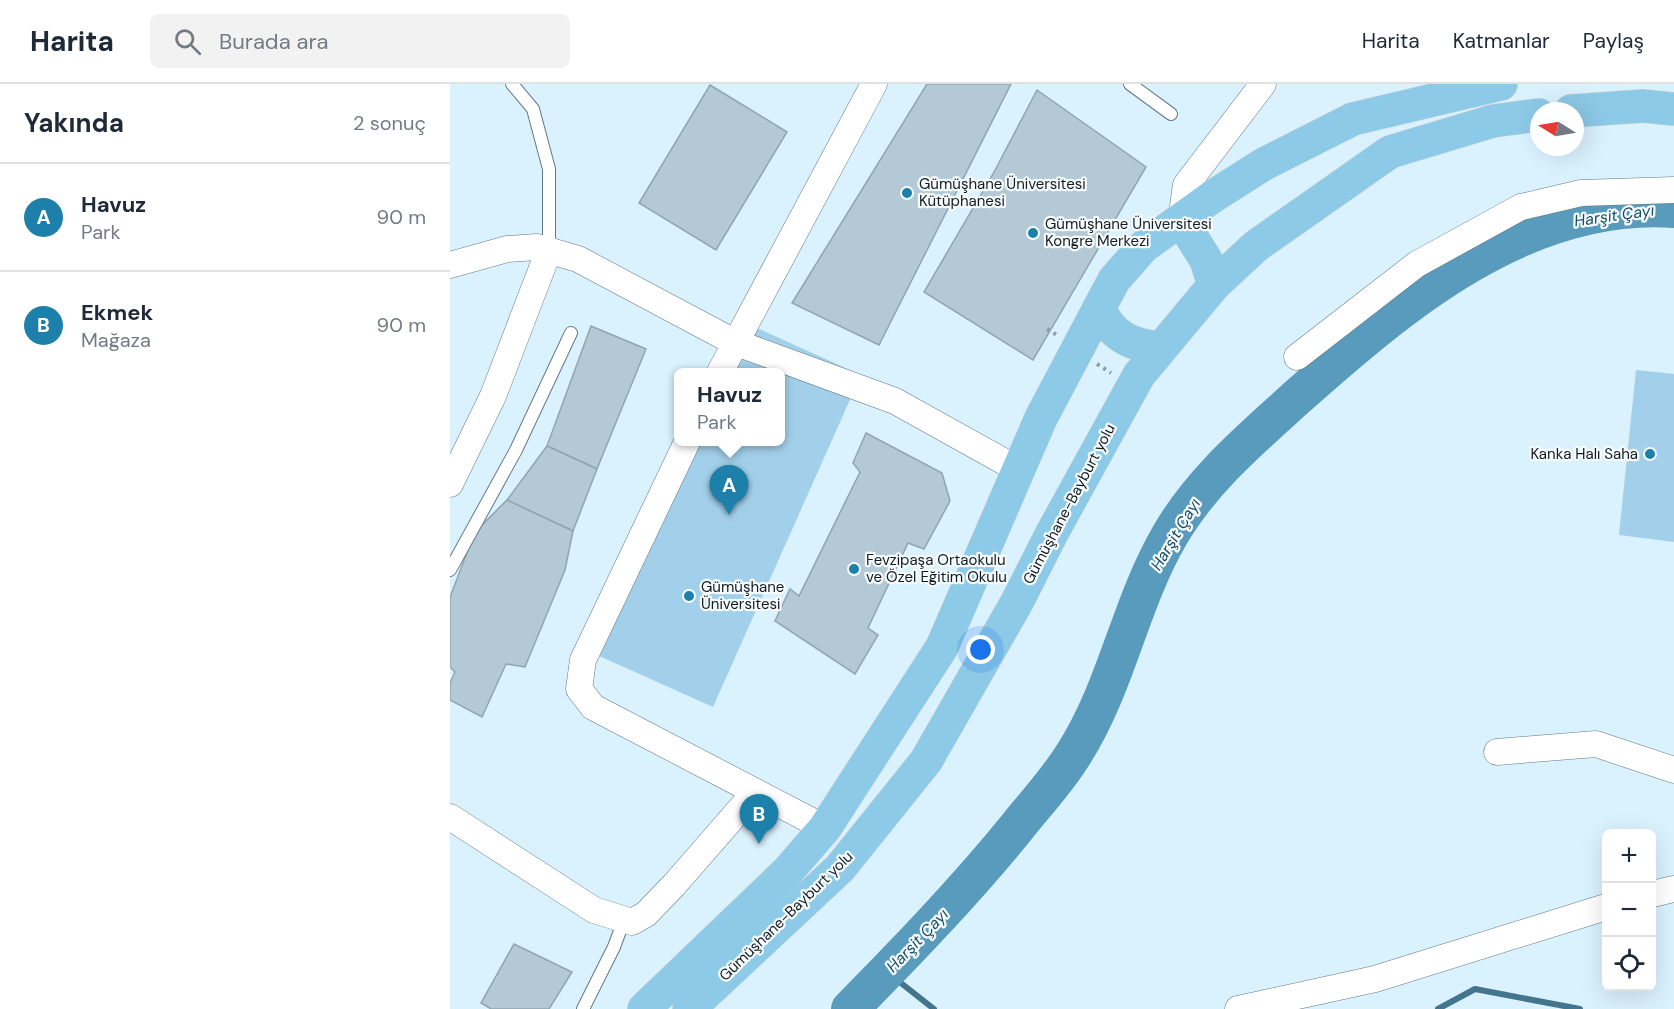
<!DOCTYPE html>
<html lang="tr">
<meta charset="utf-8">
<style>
:root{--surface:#fff;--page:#f2f2f3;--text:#1f2937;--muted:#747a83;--line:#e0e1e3;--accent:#1d80ab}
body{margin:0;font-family:"DM Sans",sans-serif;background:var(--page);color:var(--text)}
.controls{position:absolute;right:18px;bottom:18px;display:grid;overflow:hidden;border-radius:9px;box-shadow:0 6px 24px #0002}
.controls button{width:54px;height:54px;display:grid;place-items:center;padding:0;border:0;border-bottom:2px solid var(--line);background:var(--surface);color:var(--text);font:30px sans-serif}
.compass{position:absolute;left:1080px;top:18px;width:54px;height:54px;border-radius:50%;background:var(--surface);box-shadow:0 6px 24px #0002;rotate:281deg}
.you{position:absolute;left:531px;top:566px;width:21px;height:21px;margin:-15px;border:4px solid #fff;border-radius:50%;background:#1a73e8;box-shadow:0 0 0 9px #1a73e833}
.badge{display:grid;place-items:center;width:39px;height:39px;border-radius:50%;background:var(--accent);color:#fff;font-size:20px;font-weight:700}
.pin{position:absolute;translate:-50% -50px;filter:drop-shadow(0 2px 3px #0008)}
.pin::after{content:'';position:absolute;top:32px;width:21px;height:18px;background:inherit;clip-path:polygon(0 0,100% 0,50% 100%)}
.popup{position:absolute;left:224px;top:284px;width:111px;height:78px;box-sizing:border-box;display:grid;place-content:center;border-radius:9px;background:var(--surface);filter:drop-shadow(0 2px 4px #0005);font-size:20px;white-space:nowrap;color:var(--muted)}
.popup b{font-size:22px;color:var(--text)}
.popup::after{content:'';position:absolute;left:50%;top:100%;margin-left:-12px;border:12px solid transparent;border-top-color:var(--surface)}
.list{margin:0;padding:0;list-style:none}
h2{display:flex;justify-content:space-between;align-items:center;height:78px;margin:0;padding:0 24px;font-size:26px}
h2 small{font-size:20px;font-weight:400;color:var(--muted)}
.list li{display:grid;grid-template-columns:39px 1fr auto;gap:18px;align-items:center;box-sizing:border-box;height:108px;padding:0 24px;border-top:2px solid var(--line)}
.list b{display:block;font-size:22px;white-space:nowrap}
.list p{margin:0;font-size:20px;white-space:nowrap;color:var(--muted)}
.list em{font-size:20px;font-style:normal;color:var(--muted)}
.icon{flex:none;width:33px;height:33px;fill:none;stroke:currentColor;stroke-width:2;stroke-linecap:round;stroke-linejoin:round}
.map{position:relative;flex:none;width:1224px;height:925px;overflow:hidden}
header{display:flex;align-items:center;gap:36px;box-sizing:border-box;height:84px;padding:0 30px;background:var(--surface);border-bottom:2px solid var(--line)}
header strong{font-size:28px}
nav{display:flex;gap:33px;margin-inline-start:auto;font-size:21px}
.search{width:420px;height:54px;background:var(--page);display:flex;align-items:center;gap:15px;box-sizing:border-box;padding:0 21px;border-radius:9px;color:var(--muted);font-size:22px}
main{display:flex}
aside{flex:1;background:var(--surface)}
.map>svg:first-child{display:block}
.green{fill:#a2d0ea}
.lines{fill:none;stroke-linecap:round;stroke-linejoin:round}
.stream{stroke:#44758e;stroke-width:6}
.river{stroke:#599bbd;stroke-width:38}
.building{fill:#b3c9d5;stroke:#90a5b1;stroke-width:1.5}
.service-casing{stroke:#647883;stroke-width:14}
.minor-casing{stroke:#647883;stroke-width:27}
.primary-casing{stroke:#d5d6d7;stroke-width:34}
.path{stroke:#8d9ea8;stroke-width:4;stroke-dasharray:3 4.5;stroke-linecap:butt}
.service{stroke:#fff;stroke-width:12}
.minor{stroke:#fff;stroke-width:26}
.primary{stroke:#8dcae8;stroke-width:33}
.poi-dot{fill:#1d80ab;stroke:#f6fbfd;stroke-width:2}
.labels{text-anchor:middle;stroke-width:4.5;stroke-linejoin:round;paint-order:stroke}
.poi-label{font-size:15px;fill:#141c21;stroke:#f6fbfd;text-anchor:start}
.street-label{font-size:15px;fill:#141c21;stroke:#f6fbfd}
.water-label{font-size:16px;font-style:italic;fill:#184c65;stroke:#f6fbfd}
</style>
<header>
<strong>Harita</strong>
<div class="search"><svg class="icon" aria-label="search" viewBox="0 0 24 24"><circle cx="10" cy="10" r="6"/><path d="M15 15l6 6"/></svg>Burada ara</div>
<nav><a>Harita</a><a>Katmanlar</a><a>Paylaş</a></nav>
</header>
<main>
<aside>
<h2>Yakında<small>2 sonuç</small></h2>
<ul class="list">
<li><span class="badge">A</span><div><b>Havuz</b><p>Park</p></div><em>90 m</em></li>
<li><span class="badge">B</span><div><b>Ekmek</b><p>Mağaza</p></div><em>90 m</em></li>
</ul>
</aside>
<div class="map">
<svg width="1224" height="925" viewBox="0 0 1224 925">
<rect width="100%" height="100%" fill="#daf1fe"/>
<g class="green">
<polygon points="296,239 411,291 263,623 147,571 243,358 330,358 330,288 274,288"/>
<polygon points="1186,286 1224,290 1224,458 1169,451"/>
</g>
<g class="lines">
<g class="stream">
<polyline points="437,888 484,925"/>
<polyline points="988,925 1025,905 1130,925"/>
</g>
<path class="river" d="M400,925C458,866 515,807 567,743C586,719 607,697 623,671C667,603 679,521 720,451C752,396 800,356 846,314C951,221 1074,115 1224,125"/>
</g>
<g class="building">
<polygon points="477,0 561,0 429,261 342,219"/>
<polygon points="260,1 337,48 266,166 189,119"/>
<polygon points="587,6 696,83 583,276 474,208 543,90"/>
<polygon points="141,242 196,265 147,385 97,362"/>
<polygon points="416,349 492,389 500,417 474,465 458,459 418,544 428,551 405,590 325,537 340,505 349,512 410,388 403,379"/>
<polygon points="97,362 147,385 123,447 57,416"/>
<polygon points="57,416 123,447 115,486 75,583 56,580 32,633 0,616 0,599 5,588 0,583 0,513 25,448"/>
<polygon points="64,860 122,888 99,925 41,925 31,919"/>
</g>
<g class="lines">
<g class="service-casing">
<g id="service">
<polyline points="62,0 83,25 99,85 99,166"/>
<polyline points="680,0 721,30"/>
<polyline points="0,486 66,366 121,249"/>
<polyline points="133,925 164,863 174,836"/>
</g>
</g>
<g class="minor-casing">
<g id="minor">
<polyline points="731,136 736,101 813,0"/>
<polyline points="0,181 57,165 87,163 128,175 284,258 445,317 569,386"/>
<polyline points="847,273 967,180 1071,123 1131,109 1224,106"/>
<polyline points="270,288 424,0"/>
<polyline points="237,358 133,576 129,605 143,623 375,744"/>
<polyline points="0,400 43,312 99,166"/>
<polyline points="1047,668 1146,660 1224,686"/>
<polyline points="0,733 144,826 182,838 196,830 224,801 305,708"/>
<polyline points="1202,810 1224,805"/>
<polyline points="788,925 925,895 1156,823"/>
</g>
</g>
<g class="primary-casing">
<g id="primary">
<polyline points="1121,27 1193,22 1224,25"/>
<polyline points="731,136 756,176 764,201"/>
<path d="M649,224C661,252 682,262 711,264"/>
<polyline points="194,925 337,788 375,744 492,563 591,334 664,196 693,163 762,113 814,80 903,35 1051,0"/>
<polyline points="239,925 390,784 476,677 567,518 602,449 689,291 764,201 806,162 940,68 1043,37 1089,31"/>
</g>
</g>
<g class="path">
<polyline points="597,245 607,251"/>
<polyline points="647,280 661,289"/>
</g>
<use href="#service" class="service"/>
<use href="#minor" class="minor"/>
<use href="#primary" class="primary"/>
</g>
<g class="poi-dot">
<circle cx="457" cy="109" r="6"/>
<circle cx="583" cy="149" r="6"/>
<circle cx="1200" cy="370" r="6"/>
<circle cx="404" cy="485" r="6"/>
<circle cx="239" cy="512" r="6"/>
</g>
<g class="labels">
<g class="poi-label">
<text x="469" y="105">Gümüşhane Üniversitesi<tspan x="469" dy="17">Kütüphanesi</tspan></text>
<text x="595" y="145">Gümüşhane Üniversitesi<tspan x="595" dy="17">Kongre Merkezi</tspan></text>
<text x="1188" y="375" text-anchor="end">Kanka Halı Saha</text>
<text x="416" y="481">Fevzipaşa Ortaokulu<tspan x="416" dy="17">ve Özel Eğitim Okulu</tspan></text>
<text x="251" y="508">Gümüşhane<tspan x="251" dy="17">Üniversitesi</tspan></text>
</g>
<g class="street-label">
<text transform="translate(619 420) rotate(-62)" y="5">Gümüşhane-Bayburt yolu</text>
<text transform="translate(336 832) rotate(-44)" y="5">Gümüşhane-Bayburt yolu</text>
</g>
<g class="water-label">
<text transform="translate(1164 131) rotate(-8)" y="6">Harşit Çayı</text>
<text transform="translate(725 450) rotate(-59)" y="6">Harşit Çayı</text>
<text transform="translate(467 856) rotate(-46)" y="6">Harşit Çayı</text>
</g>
</g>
</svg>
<div class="controls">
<button>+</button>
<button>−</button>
<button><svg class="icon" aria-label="locate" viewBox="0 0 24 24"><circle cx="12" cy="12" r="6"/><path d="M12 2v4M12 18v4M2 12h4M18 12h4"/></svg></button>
</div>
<svg class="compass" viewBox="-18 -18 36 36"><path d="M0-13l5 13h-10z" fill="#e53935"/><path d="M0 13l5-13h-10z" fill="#747a83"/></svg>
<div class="you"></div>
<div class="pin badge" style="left:279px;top:431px">A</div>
<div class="popup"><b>Havuz</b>Park</div>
<div class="pin badge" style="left:309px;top:760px">B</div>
</div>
</main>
